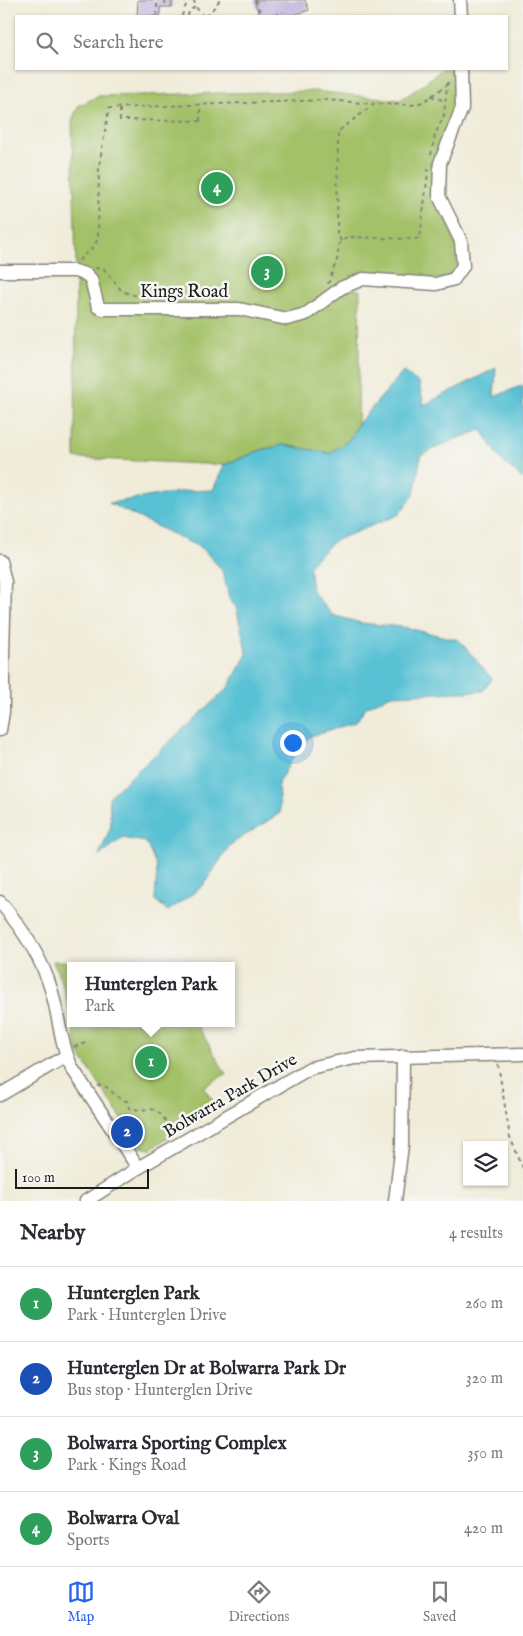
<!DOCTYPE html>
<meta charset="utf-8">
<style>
:root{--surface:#fff;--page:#f7f7f7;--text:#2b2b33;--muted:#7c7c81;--line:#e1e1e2;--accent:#2563eb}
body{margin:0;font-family:"IM FELL English",serif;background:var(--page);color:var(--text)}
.controls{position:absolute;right:15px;bottom:15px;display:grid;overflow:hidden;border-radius:0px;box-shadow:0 1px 4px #0004}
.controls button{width:45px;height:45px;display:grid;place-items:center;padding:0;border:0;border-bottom:1px solid var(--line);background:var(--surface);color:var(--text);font:25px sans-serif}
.scale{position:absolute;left:15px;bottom:12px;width:134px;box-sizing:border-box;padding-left:5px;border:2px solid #1c1c1c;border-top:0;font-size:14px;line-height:18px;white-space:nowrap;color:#1c1c1c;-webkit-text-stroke:4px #f6f6f2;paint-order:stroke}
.you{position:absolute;left:292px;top:742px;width:18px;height:18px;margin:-12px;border:4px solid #fff;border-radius:50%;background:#1a73e8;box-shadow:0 0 0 8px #1a73e833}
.badge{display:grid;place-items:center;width:32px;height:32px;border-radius:50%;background:var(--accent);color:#fff;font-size:16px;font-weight:700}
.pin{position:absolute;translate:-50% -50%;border:2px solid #fff;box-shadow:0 1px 5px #0006}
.popup{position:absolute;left:67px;top:962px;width:168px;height:65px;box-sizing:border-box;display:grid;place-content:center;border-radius:0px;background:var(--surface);filter:drop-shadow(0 1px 4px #0005);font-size:16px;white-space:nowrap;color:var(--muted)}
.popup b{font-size:19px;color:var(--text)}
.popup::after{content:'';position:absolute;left:50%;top:100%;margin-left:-10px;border:10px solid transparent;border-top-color:var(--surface)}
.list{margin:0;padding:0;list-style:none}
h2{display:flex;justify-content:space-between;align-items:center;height:65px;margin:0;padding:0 20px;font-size:21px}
h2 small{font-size:16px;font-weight:400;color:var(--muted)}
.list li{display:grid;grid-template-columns:32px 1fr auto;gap:15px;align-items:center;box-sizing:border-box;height:75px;padding:0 20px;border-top:1px solid var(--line)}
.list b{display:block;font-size:19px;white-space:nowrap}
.list p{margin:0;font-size:16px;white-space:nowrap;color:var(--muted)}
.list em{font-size:16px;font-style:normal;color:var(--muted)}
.icon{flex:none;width:28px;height:28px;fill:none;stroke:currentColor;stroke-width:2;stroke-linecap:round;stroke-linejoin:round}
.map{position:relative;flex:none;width:523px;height:1201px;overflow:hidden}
.search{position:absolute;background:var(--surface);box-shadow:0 1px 4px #0004;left:15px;right:15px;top:15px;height:55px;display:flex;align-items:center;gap:12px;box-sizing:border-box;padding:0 18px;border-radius:0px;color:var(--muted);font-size:19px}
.sheet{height:365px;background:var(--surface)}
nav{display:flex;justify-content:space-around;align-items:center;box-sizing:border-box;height:70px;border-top:1px solid var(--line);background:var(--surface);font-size:14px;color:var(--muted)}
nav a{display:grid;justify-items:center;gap:2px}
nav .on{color:var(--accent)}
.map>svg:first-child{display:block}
.green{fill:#a3c168;stroke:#606e42}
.water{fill:#58c1d4;stroke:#3a6e78}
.building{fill:#b7abd9}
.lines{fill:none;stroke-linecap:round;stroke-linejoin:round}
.minor-casing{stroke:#86847a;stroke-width:15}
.path{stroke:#86847a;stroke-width:2;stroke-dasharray:4 4;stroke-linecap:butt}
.minor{stroke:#fff;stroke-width:12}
.labels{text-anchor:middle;stroke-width:5;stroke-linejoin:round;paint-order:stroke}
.street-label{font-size:18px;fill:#1c1c1c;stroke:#f6f6f2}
</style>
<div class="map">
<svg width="523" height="1201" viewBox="0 0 523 1201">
<rect width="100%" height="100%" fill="#f6f6f2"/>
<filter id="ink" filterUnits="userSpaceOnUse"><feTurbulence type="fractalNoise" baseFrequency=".02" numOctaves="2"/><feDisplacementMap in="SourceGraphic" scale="10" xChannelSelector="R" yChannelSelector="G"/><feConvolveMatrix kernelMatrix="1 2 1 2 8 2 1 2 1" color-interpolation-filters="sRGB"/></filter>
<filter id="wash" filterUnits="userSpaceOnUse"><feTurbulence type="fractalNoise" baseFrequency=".0096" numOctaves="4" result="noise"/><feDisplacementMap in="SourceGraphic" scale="20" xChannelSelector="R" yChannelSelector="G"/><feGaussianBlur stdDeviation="1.12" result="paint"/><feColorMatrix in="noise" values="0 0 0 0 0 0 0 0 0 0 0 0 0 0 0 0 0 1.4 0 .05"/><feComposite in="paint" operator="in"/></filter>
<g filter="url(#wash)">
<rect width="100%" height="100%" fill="#f0ecd9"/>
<g class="green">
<polygon points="442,69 461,69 462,108 440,163 439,196 463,266 454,279 363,279 343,288 360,290 358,424 349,440 330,453 283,445 261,450 224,465 75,458 76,266 72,121 78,106 99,96 313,91 400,100 420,87"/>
<polygon points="53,961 222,965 71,966 71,1016 64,989"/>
<polygon points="72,1023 196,1023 226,1074 203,1087 218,1108 150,1149 140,1147 78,1052"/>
</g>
<polygon class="water" points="496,368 494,397 523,385 523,479 501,460 482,430 453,440 421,455 414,495 398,515 334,541 309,565 312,591 332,615 361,623 403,627 459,640 492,679 483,691 391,695 366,707 356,722 310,736 293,758 278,783 280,813 230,845 203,886 168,911 155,900 157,868 146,842 122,838 99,856 111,826 109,797 228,688 247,654 236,607 230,601 222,570 203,549 109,503 186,491 213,490 224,465 261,450 283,445 330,453 349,440 358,424 403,372 419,383 424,405"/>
<g id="blocks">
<g class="building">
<polygon points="138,0 172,0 172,7 160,7 160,16 137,16"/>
<polygon points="254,0 305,0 309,10 290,16 260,16"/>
</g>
</g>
</g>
<g filter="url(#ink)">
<use href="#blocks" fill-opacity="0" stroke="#86847a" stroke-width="1"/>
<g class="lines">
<g class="minor-casing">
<g id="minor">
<polyline points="460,0 461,16"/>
<polyline points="0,271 75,271 87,275 91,279 98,307 103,309 239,309 287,319 306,314 341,288 363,279 436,284 454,279 463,266 461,241 439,196 440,163 462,108 461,69"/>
<polyline points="0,561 5,582 3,653 3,712 0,730"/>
<path d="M0,902C22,928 41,956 51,989C59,1015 60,1043 72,1068L138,1168"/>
<polyline points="0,1095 66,1056"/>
<polyline points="86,1201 138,1168 310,1068 355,1058 523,1054"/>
<polyline points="395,1201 402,1145 403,1056"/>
</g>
</g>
<g class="path">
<polyline points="166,0 165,3 169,3 170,0"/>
<polyline points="194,0 195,6 203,16"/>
<polyline points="255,0 262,16"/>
<polyline points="157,16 157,0"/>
<polyline points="182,16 184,9 189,0"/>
<polyline points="188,16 189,11 195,7"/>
<polyline points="207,16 220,0"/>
<polyline points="278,16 277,14 283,12"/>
<polyline points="431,96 445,101"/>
<polyline points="120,109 120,120 204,121"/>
<polyline points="200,121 200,104"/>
<polyline points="431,155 435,135 444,115 447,85 450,80"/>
<polyline points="341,241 337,233 338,133 341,129 374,104 412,105 423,102 447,85"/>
<path d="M79,261C86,250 93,252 98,238L99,166L109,108L327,100L374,104"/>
<polyline points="95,268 104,269 121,290 127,293 144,298"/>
<polyline points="328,284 337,260 339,244 347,237 415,239 420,238 429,164"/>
<polyline points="74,1047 88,1042"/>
<polyline points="498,1064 510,1137 523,1168"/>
<path d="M97,1086C109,1082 112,1098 127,1101L129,1108C137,1110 141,1110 149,1109C161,1108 168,1126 173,1134"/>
</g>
<use href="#minor" class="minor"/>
</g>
</g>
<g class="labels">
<g class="street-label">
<text x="184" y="297">Kings Road</text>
<text transform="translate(230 1095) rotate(-30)" y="6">Bolwarra Park Drive</text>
</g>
</g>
</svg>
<div class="controls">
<button><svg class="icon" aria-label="layers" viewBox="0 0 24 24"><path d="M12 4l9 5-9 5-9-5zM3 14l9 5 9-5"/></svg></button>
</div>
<div class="scale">100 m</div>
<div class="you"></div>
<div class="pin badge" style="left:151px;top:1062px;background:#2e9e5b">1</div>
<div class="popup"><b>Hunterglen Park</b>Park</div>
<div class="pin badge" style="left:127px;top:1132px;background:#1a4fb4">2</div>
<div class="pin badge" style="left:267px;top:272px;background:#2e9e5b">3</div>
<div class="pin badge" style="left:217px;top:188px;background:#2e9e5b">4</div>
<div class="search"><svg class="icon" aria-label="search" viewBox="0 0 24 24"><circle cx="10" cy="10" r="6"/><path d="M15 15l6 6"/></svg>Search here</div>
</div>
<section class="sheet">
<h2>Nearby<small>4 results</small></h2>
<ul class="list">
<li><span class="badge" style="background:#2e9e5b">1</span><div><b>Hunterglen Park</b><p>Park · Hunterglen Drive</p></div><em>260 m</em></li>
<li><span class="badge" style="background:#1a4fb4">2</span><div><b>Hunterglen Dr at Bolwarra Park Dr</b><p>Bus stop · Hunterglen Drive</p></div><em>320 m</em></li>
<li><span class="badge" style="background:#2e9e5b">3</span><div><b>Bolwarra Sporting Complex</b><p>Park · Kings Road</p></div><em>350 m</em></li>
<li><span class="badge" style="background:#2e9e5b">4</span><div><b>Bolwarra Oval</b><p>Sports</p></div><em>420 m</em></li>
</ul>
</section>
<nav>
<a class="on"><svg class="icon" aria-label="map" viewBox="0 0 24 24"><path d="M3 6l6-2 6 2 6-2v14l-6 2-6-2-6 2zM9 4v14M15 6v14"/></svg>Map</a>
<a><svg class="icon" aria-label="directions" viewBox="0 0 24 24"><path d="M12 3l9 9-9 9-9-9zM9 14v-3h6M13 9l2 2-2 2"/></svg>Directions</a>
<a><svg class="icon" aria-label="saved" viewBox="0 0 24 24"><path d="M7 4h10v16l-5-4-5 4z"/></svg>Saved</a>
</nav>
